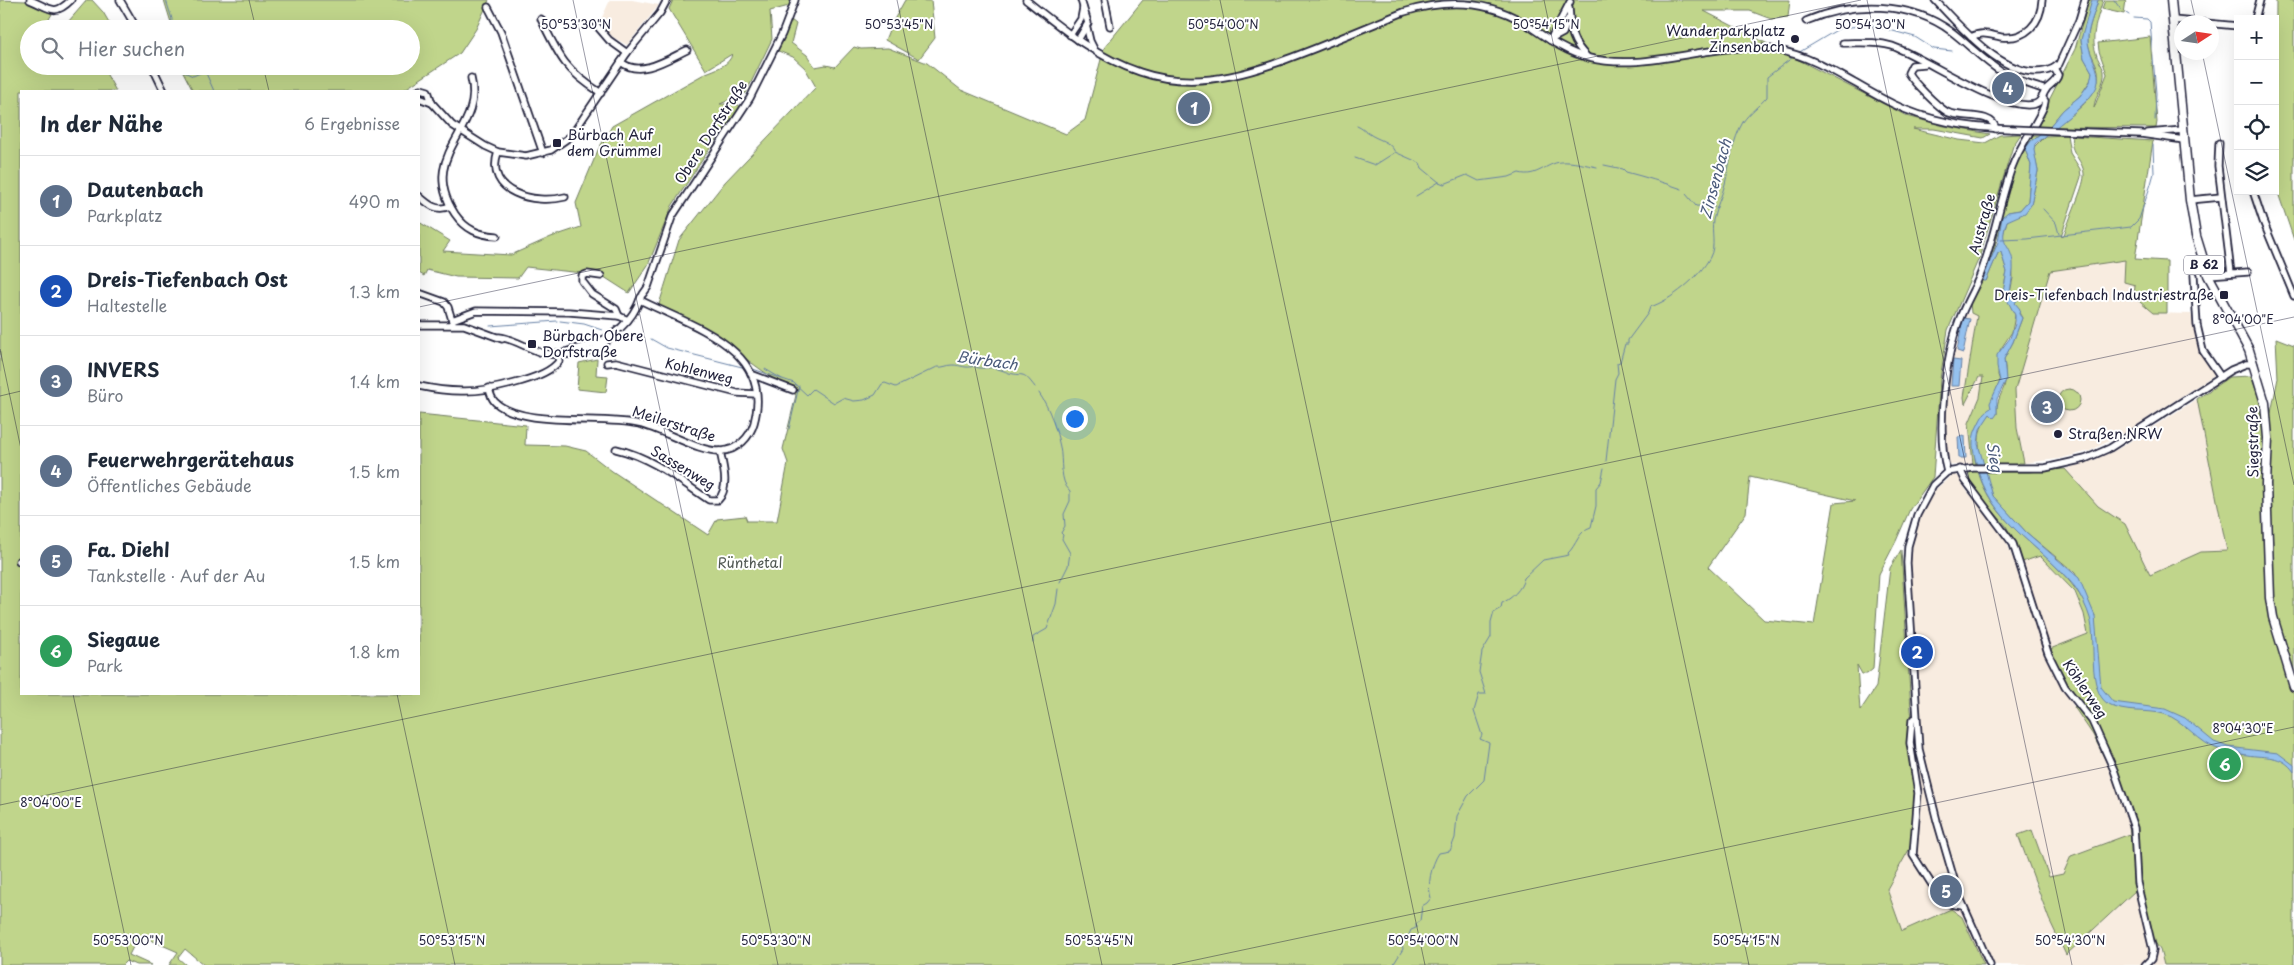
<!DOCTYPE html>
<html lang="de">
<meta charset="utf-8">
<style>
:root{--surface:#fff;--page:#f6f6f7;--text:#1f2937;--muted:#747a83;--line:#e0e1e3;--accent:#1a73e8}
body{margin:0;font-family:"Playpen Sans",sans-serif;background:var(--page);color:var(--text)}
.controls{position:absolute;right:15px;top:15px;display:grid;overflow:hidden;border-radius:0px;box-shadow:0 5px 20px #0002}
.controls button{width:45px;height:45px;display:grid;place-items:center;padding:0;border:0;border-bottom:1px solid var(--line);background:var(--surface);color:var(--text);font:25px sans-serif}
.compass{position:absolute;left:2174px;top:15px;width:45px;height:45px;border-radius:50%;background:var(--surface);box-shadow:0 5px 20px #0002;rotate:78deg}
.you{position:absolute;left:1074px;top:418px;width:18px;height:18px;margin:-12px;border:4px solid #fff;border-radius:50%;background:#1a73e8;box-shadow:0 0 0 8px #1a73e833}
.badge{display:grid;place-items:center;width:32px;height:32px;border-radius:50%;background:var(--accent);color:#fff;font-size:16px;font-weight:700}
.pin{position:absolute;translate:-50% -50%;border:2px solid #fff;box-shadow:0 1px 5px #0006}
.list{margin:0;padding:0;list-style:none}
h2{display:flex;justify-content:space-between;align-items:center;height:65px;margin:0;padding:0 20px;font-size:21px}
h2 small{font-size:16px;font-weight:400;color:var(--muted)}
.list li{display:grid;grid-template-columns:32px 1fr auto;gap:15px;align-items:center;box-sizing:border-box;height:90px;padding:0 20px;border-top:1px solid var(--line)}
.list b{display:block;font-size:19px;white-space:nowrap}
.list p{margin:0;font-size:16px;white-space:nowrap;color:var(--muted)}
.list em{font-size:16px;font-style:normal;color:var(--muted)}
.icon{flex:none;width:28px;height:28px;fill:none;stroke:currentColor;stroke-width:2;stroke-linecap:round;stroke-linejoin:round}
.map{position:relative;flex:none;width:2294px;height:965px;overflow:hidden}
.search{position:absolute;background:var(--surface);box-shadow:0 5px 20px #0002;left:20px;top:20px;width:400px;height:55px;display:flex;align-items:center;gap:12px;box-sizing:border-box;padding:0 18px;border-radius:28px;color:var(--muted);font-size:19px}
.panel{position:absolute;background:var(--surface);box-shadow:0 5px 20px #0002;left:20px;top:90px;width:400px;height:605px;border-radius:0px}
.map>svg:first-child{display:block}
.built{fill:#f8ece0}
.green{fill:#c0d58b;stroke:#717c63;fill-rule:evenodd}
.water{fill:#95c1ee;stroke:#6781a6}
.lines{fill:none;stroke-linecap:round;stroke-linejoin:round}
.stream{stroke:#6781a6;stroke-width:1}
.minor-casing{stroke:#22223b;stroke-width:9}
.major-casing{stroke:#22223b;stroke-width:11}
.minor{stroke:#fff;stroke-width:5.5}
.major{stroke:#fff;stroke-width:8}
.minor-bridge-casing{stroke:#22223b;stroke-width:9;stroke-linecap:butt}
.minor-bridge{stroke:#fff;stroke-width:5.5}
.ticks{fill:none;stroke:#22223b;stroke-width:1;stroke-opacity:0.45}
.poi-dot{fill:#22223b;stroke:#fff;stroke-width:2}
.labels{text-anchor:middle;stroke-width:4;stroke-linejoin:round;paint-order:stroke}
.shield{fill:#fff;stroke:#646476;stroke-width:1}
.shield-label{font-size:12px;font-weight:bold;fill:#22223b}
.poi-label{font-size:14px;fill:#22223b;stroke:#fff;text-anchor:start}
.street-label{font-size:14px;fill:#22223b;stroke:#fff}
.park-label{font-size:14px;fill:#515853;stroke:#fff}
.water-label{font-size:15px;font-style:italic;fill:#4a5a7a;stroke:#fff}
.ticks-label{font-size:12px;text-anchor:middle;fill:#22223b;stroke:#fff;stroke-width:4;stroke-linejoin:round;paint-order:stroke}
</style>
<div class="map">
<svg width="2294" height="965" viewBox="0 0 2294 965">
<rect width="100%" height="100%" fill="#fff"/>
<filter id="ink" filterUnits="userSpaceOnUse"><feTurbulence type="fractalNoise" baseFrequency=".02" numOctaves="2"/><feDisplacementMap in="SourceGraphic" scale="10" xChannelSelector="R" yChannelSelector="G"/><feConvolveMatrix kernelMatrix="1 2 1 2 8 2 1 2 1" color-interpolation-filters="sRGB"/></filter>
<g filter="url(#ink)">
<g class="built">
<polygon points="610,0 632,0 659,5 627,45 604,32 599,24"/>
<polygon points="2125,260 2135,285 2153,313 2191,314 2201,352 2217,373 2128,431 2090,451 2058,459 2024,463 2017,428 2015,390 2050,271"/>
<polygon points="1971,313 1977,316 1964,397 1965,403 1974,390 1979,377 1983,377 1980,397 1969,423 1973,464 1955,465 1951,465 1947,460 1945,446 1945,423 1951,361 1963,315"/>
<polygon points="2197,399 2227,551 2201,552 2150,575 2125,524 2098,506 2065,469 2094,460 2118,449"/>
<polygon points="1954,474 1959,477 1966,490 1990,517 2007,543 2015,564 2040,556 2074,592 2084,614 2088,634 2046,651 2074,707 2093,735 2126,801 2130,834 2071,856 2063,874 2049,877 2032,830 2034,881 2049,919 2067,955 2136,890 2164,965 1984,965 1962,917 1950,909 1902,931 1887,889 1911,846 1917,756 1921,736 1907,578 1910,548 1918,518 1931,493"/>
</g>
<g class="green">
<path d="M0,0L26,1L52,14L49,19L60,29H29V66H102L116,91H21V559L19,565L21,569V694H419V414L526,425L525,445L565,446L586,451L612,471L708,535L717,519L745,516L747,521H777L788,463L783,449L796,395L731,348L657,311L679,240L725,182L816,87L805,68L793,57L776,50L784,30L791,20L796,24L791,43L807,55L815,67L826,65L835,67L854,47L861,49L888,48L927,63L961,90L1066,134L1085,120L1104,48L1143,0H1790L1788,17L1771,19L1750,11H1704L1907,116L1944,126L1990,134L1983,138L1934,129H1913L1959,140L1985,143L2000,135L2021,134L2013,146L1979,258L1948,330L1940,379L1933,477L1910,509L1896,541L1879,574L1873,669L1867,674H1862L1857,665L1860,711L1876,687L1890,568L1901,550L1911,710L1917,756L1911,846L1887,889L1902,931L1951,909L1962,917L1984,965H204L185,949L178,958L186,965H169L178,952L144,937L134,945L129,955L151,965H136L126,961L122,965H0ZM1750,477L1855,501L1834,503L1814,625L1764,620L1708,567L1746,513Z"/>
<polygon points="87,0 92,0 103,12 113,29 62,29"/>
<polygon points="164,0 489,0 476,29 460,53 402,91 193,91 181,68 185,66 411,66 411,29 173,29"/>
<path d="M673,0H791L789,6L770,11L772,39L746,93L720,104H737L742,108L714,142L672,206L648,265L629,293L601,275L526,267L518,278L456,277L427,270L424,276L419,273V222L450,241L443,251L511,255L551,237L581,227L576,203L598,150L612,126L706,73C716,69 730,65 732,54L706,70L669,9Z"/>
<polygon points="905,0 931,1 935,38 919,59 885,40 891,25"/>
<polygon points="2089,0 2092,0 2092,4 2081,40 2084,58 2092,72 2092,78 2080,96 2063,110 2049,127 2036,126 2075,49"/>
<path d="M2098,0H2103C2098,17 2090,36 2096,53C2097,59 2102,65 2104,71C2106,83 2094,96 2094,108L2107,74L2099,51L2098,43L2150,37L2157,122L2156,128L2055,127C2072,114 2102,96 2098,71C2096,61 2089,53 2088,42C2087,28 2095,13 2098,0Z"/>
<polygon points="2105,0 2126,0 2124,14 2102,9"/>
<polygon points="2276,0 2294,0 2294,240 2275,184"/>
<path d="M2029,135H2039L2031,141L2025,149L2031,165L2028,201L2020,210L2008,212L1998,235L1986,281L1998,253L2001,252L2007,272L2004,286L2015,315L2012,332L2000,350L1998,375L2000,381L1991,403V409C1973,424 1972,443 1976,465L1973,464L1969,423L1980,397L1983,377H1979L1965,404L1964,397L1977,316L1971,313L1970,303L1979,282L2016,162Z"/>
<path d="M2067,135L2070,153L2080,169L2081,177L2061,236L2064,235C2068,221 2084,187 2084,176C2085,161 2068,153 2072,136L2153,141L2135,259L2167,261V313H2153L2134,297L2135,285L2124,282L2125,260L2050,271L2015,390L2017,428L2024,463H2018L2017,465L1982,464C1978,445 1976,429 1990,414H1997C1996,403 2000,397 2004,387C2007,377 2005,368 2004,359L2013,342L2022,318L2015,305L2016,299L2010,293L2013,278L2012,261L2002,239L2007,221L2031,205L2038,171L2033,148L2045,136Z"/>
<path d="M2276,338L2294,345V965H2164L2160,950L2153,939L2136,890L2066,955L2049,919L2018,835L2032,830L2049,877L2063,874L2071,856L2130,834L2126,801L2093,735L2074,707L2081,702L2062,676L2050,649L2088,634L2084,614L2075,592L2040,556L2022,562C2017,550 2013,537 2006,526C1997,514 1967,487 1969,472L1978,471C1991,518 2031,540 2062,573C2075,586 2084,602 2095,616L2075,573L2026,532L1999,503L1993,496L1985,472H2029L2065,469L2098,506L2125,524L2150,575L2201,552L2227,551L2197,399L2229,377L2251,376L2262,407L2271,413L2278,378Z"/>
<polygon points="597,359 596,375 608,376 606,392 577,389 579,363"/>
<circle cx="2069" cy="400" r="11"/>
</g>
<g class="water">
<path d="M2092,0H2098C2095,13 2087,28 2088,41C2089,57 2102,70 2097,86C2091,103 2050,131 2035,144L2034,150L2038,171L2031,205L2025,213L2007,221C1998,246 2010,242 2013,262C2014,273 2011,282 2010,293L2018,299L2015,303L2020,309L2019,314L2022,318L2013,342L2004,359L2006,380L1997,399V414L1994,418L1990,414L1980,429L1978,444L1993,496L2026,532L2079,578L2095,616L2101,687L2113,702L2165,709L2185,718L2214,742L2228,747L2278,753L2294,765V772C2282,754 2265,758 2247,755C2238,754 2229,752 2221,750C2198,744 2185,720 2164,714C2146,709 2124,714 2108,704C2086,689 2097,641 2090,618C2087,608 2081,596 2075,587C2039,543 1989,523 1976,462C1973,451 1971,440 1976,429C1980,421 1983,412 1991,408L1990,403L2000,381L1997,367V355L2010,338L2015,324V315L2003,292L2007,272L2001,252L1998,253L1986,281H1983V278L1998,242L2002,217L2008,212L2020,210L2028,201L2031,165L2025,149L2031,141L2049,127L2063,110L2080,96L2090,82L2092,72L2084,58L2081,40Z"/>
<polygon points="1963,318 1970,319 1963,353 1957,351"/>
<polygon points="1953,360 1961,361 1959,386 1951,386"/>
<polygon points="1965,436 1966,458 1959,458 1958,437"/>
</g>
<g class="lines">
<g class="stream">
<polyline points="166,0 172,19 171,29"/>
<polyline points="2114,0 2122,11"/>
<polyline points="2126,13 2129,15"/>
<polyline points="2134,18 2147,19 2150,22 2156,93 2155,120"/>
<polyline points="1798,53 1840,28 1871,25 1915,37 1934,49 1952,51"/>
<polyline points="180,66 184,72 193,76 205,71 214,91"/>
<path d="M1357,126C1362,128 1364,131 1368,133C1379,141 1389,140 1395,152L1420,163L1422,168L1439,182"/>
<polyline points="1355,158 1375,165 1394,153"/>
<path d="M1604,165L1623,169L1626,172C1645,177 1662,182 1682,189"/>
<polyline points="1686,194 1696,206 1715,207"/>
<path d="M1416,196L1439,182L1444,184L1467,175L1479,181L1509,177L1519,173C1537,178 1546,163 1561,162C1572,161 1586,165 1597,167"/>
<polyline points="2043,209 2056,223 2059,234"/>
<polyline points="2001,240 2027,239 2131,227 2139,219 2151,184 2154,173 2153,145"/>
<polyline points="560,321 584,324 602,330"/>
<polyline points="490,326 557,321"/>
<polyline points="651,339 667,348 742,367"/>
<path d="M750,368L794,383L807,395L813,389L834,403L843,398L854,401L864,400L875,395L882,384L885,383L896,387L937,367C944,368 946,365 953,365C961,365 966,369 974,366C980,370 986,367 993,368C999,369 1004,371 1009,373C1025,377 1022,370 1035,387"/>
<polyline points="765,369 782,379"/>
<polyline points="1002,370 1009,361"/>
<path d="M1039,393C1050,409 1056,428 1060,447C1063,461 1059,481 1070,491V501L1064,514L1065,526L1061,533L1063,535L1062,539L1070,553L1068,566L1060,582"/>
<polyline points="789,429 799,386"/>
<path d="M1606,461L1615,379L1618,373L1617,363L1620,362L1625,344H1628V340L1648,313L1650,307C1670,301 1700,277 1710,257C1716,246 1711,232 1713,220C1716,207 1722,196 1725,184C1730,163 1732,141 1743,122C1749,113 1760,105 1767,97V77L1793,57"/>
<polyline points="1033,643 1033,637 1047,629 1056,604 1058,589"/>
<path d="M1393,965L1403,949L1402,943L1407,939L1411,930L1416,928V924L1420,921L1422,906L1427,903L1431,898C1427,886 1431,865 1439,853L1450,851L1455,838L1457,816L1468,796L1484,780L1489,743L1480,739L1482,735L1474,711L1479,694H1486L1479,672L1482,652L1491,637V623L1494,612L1501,608L1502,603C1511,599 1522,589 1524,578L1543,560L1569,555L1568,553C1576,546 1579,530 1591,527L1596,506V488L1601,482L1604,468"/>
</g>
<g class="minor-casing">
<g id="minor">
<path d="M30,0C50,8 54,17 71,0"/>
<polyline points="120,0 137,29"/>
<path d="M1026,0C1061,28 1097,58 1140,72C1201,93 1260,70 1316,48C1345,36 1374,24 1404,12C1444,0 1486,0 1523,22C1544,36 1564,52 1589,58C1651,73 1714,39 1777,50C1819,57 1855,86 1893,104C1930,122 1970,128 2011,129"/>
<polyline points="1105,0 1110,26"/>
<path d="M1935,0C1961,28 2012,88 2054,68"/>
<polyline points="488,7 501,32 543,153"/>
<path d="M1569,8C1571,31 1570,40 1587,57"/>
<path d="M541,19C560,58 564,69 601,93"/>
<polyline points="2255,19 2260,0"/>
<polyline points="2173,20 2238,26"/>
<path d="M1806,21C1851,1 1911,1 1952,32C1969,45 1984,61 2003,73C2016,81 2031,85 2046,90"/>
<polyline points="597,26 609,40 627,53"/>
<polyline points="1087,28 1090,41 1094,49"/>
<polyline points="1070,35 1081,19 1083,8"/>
<path d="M1971,37C1982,31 1990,35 2001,37C2026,40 2041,23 2042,0"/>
<polyline points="1078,40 1088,23 1081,0"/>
<polyline points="1550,40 1563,33 1568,19"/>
<polyline points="1550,40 1570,2"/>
<path d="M1843,43C1859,43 1876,41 1892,46C1924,57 2004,113 2035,104C2042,102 2043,94 2046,89C2051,84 2057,81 2058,75L2054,68L2059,64L2079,20L2085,0"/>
<path d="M621,62C640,78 668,59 687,50"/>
<path d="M1925,64L1912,65L1908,73C1914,83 1936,105 1947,112C1960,119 1992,111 1996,129"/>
<polyline points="152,66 164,91"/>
<path d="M471,78C485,131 416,154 455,214C466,230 479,235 497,236"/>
<polyline points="418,91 421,89 428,91 432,103 452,125 485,146 498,152 526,156 551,150 571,136 627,53 660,13 667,0"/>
<polyline points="419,98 432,103"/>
<polyline points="2086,132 2141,134 2184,140"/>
<polyline points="2148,133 2183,130"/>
<polyline points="2219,143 2218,166 2231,273"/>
<path d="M498,152C484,193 535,205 565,197"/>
<polyline points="2253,191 2263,221 2294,296"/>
<path d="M419,196C429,205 437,212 450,206"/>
<polyline points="2190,200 2221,197"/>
<polyline points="2194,275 2197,325 2203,351 2221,377"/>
<polyline points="2208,275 2248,272"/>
<polyline points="601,276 587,274 582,276 582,281 592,294 616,309 619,316"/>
<polyline points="419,293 444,302 448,307 452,320"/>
<polyline points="643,294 648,287 672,217 750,98 782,34 795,0"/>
<polyline points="453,324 452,320 476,311 569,312 619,316 628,320"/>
<polyline points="419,325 464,325 502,339"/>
<path d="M499,337C515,339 528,349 543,353C562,357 598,354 609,338"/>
<path d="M564,353C572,349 579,348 587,346C614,338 632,322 641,297"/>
<polyline points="607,363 616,362 737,393 756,394"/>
<polyline points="751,374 793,390"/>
<path d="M419,386C433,389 447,391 461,391C484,392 546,380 559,361L557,353"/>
<path d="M489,388C490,393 491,398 495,402C522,428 603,415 639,424C663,429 700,453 722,451C738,450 750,437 754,423C775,348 691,326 640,300"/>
<path d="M616,449C651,457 679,480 709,500H718C730,488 723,466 720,451"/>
<polyline points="1960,469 1965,480 2013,544 2048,653 2065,687 2092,721 2114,770 2134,828 2137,883 2153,950 2151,959 2145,965"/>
<path d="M1947,472C1936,431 1945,357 1960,318C1966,302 1975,288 1981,273C1994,238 2000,201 2012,167C2020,145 2035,127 2044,106L2045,101L2042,97"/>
<polyline points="19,561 21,560"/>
<polyline points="1916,718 1912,720 1910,743 1918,793 1913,855 1936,891 1950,904 1963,906"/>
<polyline points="1990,965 1958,893 1937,821 1919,749 1907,563 1908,546 1917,515 1933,485 1947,472 1973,468 2045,468 2085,459 2110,448 2231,370 2246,364 2254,364"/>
</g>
</g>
<g class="major-casing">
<polyline id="major" points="2171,0 2190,200 2196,236 2208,275 2249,350 2265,403 2268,438 2266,484 2270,598 2273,617 2294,687"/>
</g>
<use href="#minor" class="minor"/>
<use href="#major" class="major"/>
<g class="minor-bridge-casing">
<polyline id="minor-bridge" points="2011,129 2086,132"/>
</g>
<use href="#minor-bridge" class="minor-bridge"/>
</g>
</g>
<path class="ticks" d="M249,0L256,29M573,0L778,965M897,0L1102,965M1220,0L1425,965M1544,0L1749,965M1867,0L2072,965M2191,0L2196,22M2202,52L2294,485M263,66L269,91M419,307L1861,0M0,349L21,449M0,396L21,391M73,694L131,965M397,694L455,965M0,805L2294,317M1172,965L2294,727"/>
<g class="poi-dot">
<circle cx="1795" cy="39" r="5"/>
<rect x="552" y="138" width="10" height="10" rx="2.5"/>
<rect x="2219" y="290" width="10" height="10" rx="2.5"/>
<rect x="527" y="339" width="10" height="10" rx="2.5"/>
<circle cx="2058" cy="434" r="5"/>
</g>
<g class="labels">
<rect class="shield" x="2184" y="255.5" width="40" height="19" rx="4"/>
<g class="shield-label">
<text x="2204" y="269">B 62</text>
</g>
<g class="poi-label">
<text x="1785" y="36" text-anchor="end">Wanderparkplatz<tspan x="1785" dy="16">Zinsenbach</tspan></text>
<text x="567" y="140">Bürbach Auf<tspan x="567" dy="16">dem Grümmel</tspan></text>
<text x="2214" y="300" text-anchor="end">Dreis-Tiefenbach Industriestraße</text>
<text x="542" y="341">Bürbach Obere<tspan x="542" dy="16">Dorfstraße</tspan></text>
<text x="2068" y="439">Straßen.NRW</text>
</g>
<g class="street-label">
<text transform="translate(711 132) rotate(-57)" y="5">Obere Dorfstraße</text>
<text transform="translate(1982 224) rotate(-74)" y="5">Austraße</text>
<text transform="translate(699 371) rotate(14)" y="5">Kohlenweg</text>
<text transform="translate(674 424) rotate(18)" y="5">Meilerstraße</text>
<text transform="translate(2253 442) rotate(-91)" y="5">Siegstraße</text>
<text transform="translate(683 468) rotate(31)" y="5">Sassenweg</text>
<text transform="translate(2085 689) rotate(56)" y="5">Köhlerweg</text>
</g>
<g class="park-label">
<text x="750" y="568">Rünthetal</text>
</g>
<g class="water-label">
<text transform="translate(1716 179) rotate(-75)" y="5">Zinsenbach</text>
<text transform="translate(987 361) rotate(8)" y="5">Bürbach</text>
<text transform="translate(1994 457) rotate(80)" y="5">Sieg</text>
</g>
</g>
<g class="ticks-label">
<text x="576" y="29">50°53'30"N</text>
<text x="899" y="29">50°53'45"N</text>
<text x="1223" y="29">50°54'00"N</text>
<text x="1546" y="29">50°54'15"N</text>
<text x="1870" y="29">50°54'30"N</text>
<text x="2243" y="324">8°04'00"E</text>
<text x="2243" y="733">8°04'30"E</text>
<text x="51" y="807">8°04'00"E</text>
<text x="128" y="945">50°53'00"N</text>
<text x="452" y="945">50°53'15"N</text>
<text x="776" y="945">50°53'30"N</text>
<text x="1099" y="945">50°53'45"N</text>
<text x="1423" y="945">50°54'00"N</text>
<text x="1746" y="945">50°54'15"N</text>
<text x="2070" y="945">50°54'30"N</text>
</g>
</svg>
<div class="controls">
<button>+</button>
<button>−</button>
<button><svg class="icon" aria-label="locate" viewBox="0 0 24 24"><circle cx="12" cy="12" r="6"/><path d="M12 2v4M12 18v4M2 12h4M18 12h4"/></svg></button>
<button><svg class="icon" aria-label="layers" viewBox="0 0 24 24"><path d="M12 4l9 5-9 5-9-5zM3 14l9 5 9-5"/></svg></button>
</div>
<svg class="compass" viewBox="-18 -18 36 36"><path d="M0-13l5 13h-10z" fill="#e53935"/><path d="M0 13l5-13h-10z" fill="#747a83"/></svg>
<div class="you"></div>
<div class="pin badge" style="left:1194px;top:108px;background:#5c6f8a">1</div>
<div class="pin badge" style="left:1917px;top:652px;background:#1a4fb4">2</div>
<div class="pin badge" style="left:2047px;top:407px;background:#5c6f8a">3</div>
<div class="pin badge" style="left:2008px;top:88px;background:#5c6f8a">4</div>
<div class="pin badge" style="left:1946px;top:891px;background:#5c6f8a">5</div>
<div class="pin badge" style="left:2225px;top:764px;background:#2e9e5b">6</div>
<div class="search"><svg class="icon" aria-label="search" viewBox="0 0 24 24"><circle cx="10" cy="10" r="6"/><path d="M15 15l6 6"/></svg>Hier suchen</div>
<section class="panel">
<h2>In der Nähe<small>6 Ergebnisse</small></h2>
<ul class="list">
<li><span class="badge" style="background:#5c6f8a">1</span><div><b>Dautenbach</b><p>Parkplatz</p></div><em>490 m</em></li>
<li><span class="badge" style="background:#1a4fb4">2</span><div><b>Dreis-Tiefenbach Ost</b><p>Haltestelle</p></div><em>1.3 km</em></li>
<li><span class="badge" style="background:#5c6f8a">3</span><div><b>INVERS</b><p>Büro</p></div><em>1.4 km</em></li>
<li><span class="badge" style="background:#5c6f8a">4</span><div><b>Feuerwehrgerätehaus</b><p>Öffentliches Gebäude</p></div><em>1.5 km</em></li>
<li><span class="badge" style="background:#5c6f8a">5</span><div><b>Fa. Diehl</b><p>Tankstelle · Auf der Au</p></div><em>1.5 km</em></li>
<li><span class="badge" style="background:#2e9e5b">6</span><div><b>Siegaue</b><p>Park</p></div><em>1.8 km</em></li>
</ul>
</section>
</div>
